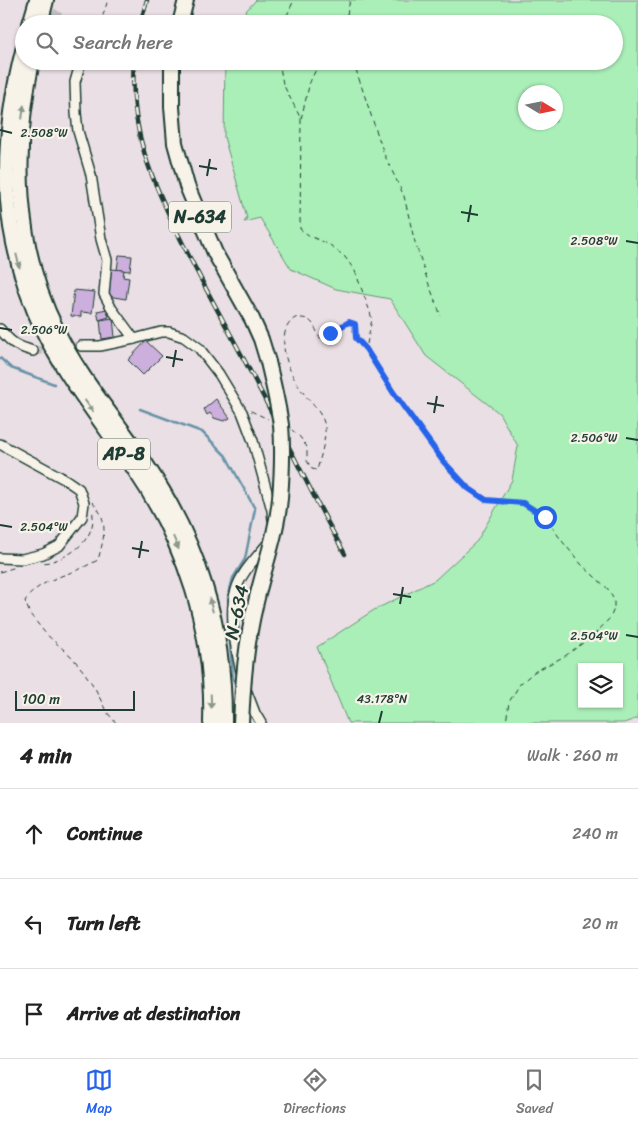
<!DOCTYPE html>
<meta charset="utf-8">
<style>
:root{--surface:#fff;--page:#f6f6f6;--text:#222;--muted:#767676;--line:#e0e0e0;--accent:#2563eb}
body{margin:0;font-family:Sriracha,sans-serif;background:var(--page);color:var(--text)}
.controls{position:absolute;right:15px;bottom:15px;display:grid;overflow:hidden;border-radius:0px;box-shadow:0 1px 4px #0004}
.controls button{width:45px;height:45px;display:grid;place-items:center;padding:0;border:0;border-bottom:1px solid var(--line);background:var(--surface);color:var(--text);font:25px sans-serif}
.compass{position:absolute;left:518px;top:85px;width:45px;height:45px;border-radius:50%;background:var(--surface);box-shadow:0 1px 4px #0004;rotate:100deg}
.scale{position:absolute;left:15px;bottom:12px;width:120px;box-sizing:border-box;padding-left:5px;border:2px solid #1f3d34;border-top:0;font-size:14px;line-height:18px;white-space:nowrap;color:#1f3d34;-webkit-text-stroke:4px #f7f3e8;paint-order:stroke}
.stop{position:absolute;width:15px;height:15px;margin:-11px;border:4px solid #2563eb;border-radius:50%;background:#fff}
.stop.end{background:#2563eb;border-color:#fff;box-shadow:0 1px 5px #0008}
.list{margin:0;padding:0;list-style:none}
h2{display:flex;justify-content:space-between;align-items:center;height:65px;margin:0;padding:0 20px;font-size:21px}
h2 small{font-size:16px;font-weight:400;color:var(--muted)}
.list li{display:grid;grid-template-columns:32px 1fr auto;gap:15px;align-items:center;box-sizing:border-box;height:90px;padding:0 20px;border-top:1px solid var(--line)}
.list b{display:block;font-size:19px;white-space:nowrap}
.list em{font-size:16px;font-style:normal;color:var(--muted)}
.icon{flex:none;width:28px;height:28px;fill:none;stroke:currentColor;stroke-width:2;stroke-linecap:round;stroke-linejoin:round}
.map{position:relative;flex:none;width:638px;height:723px;overflow:hidden}
.search{position:absolute;background:var(--surface);box-shadow:0 1px 4px #0004;left:15px;right:15px;top:15px;height:55px;display:flex;align-items:center;gap:12px;box-sizing:border-box;padding:0 18px;border-radius:28px;color:var(--muted);font-size:19px}
.sheet{height:335px;background:var(--surface)}
nav{display:flex;justify-content:space-around;align-items:center;box-sizing:border-box;height:70px;border-top:1px solid var(--line);background:var(--surface);font-size:14px;color:var(--muted)}
nav a{display:grid;justify-items:center;gap:2px}
nav .on{color:var(--accent)}
.map>svg:first-child{display:block}
.green{fill:#aaeeb8;stroke:#649676;fill-rule:evenodd}
.lines{fill:none;stroke-linecap:round;stroke-linejoin:round}
.stream{stroke:#6793a8;stroke-width:2.5}
.building{fill:#ccafdc;stroke:#1f3d34}
.minor-tunnel{stroke:#c1bfc1;stroke-width:9;stroke-dasharray:9 4.5;stroke-linecap:butt}
.minor-casing{stroke:#1f3d34;stroke-width:12}
.highway-casing{stroke:#1f3d34;stroke-width:18}
.path{stroke:#1f3d34;stroke-width:1;stroke-dasharray:5 4;stroke-linecap:butt}
.minor{stroke:#f7f3e8;stroke-width:9}
.highway{stroke:#f7f3e8;stroke-width:14}
.rail-casing{stroke:#1f3d34;stroke-width:4.5}
.rail{stroke:#f7f3e8;stroke-width:2.5;stroke-dasharray:8;stroke-linecap:butt}
.highway-bridge-casing{stroke:#1f3d34;stroke-width:18;stroke-linecap:butt}
.highway-bridge{stroke:#f7f3e8;stroke-width:14}
.oneway{fill:#8b988e}
.route{stroke:#2563eb;stroke-width:6}
.ticks{fill:none;stroke:#1f3d34;stroke-width:2}
.labels{text-anchor:middle;stroke-width:4.5;stroke-linejoin:round;paint-order:stroke}
.shield{fill:#f7f3e8;stroke:#60746a;stroke-width:1}
.shield-label{font-size:18px;font-weight:bold;fill:#1f3d34}
.street-label{font-size:19px;fill:#1f3d34;stroke:#f7f3e8}
.ticks-label{font-size:12px;text-anchor:middle;fill:#1f3d34;stroke:#f7f3e8;stroke-width:4.5;stroke-linejoin:round;paint-order:stroke}
</style>
<div class="map">
<svg width="638" height="723" viewBox="0 0 638 723">
<rect width="100%" height="100%" fill="#eadfe4"/>
<filter id="ink" filterUnits="userSpaceOnUse"><feTurbulence type="fractalNoise" baseFrequency=".02" numOctaves="2"/><feDisplacementMap in="SourceGraphic" scale="10" xChannelSelector="R" yChannelSelector="G"/><feConvolveMatrix kernelMatrix="1 2 1 2 8 2 1 2 1" color-interpolation-filters="sRGB"/></filter>
<g filter="url(#ink)">
<path class="green" d="M256,0H638V718L624,723H348L317,647L374,610L435,580L477,541L512,480L518,446L499,413L426,356L390,299L336,289L291,269L260,218L244,222L247,218L224,137L225,61H614V24H234ZM526,92H556V122H526ZM582,667H619V704H582Z"/>
<g class="lines">
<g class="stream">
<polyline points="0,358 11,368 54,384"/>
<polyline points="140,409 202,432 226,456 255,509 245,559 233,578 228,597 229,619"/>
<polyline points="229,632 233,678 237,689"/>
</g>
</g>
<g class="building">
<polygon points="119,255 132,256 130,271 117,270"/>
<polygon points="111,269 124,270 123,277 129,278 126,299 107,296"/>
<polygon points="74,290 95,292 92,313 81,312 81,317 71,316"/>
<polygon points="107,309 109,317 99,320 97,311"/>
<polygon points="113,318 115,337 102,339 100,320"/>
<polygon points="146,341 162,356 143,375 128,360"/>
<polygon points="216,399 230,418 224,421 214,418 210,413 207,415 204,409"/>
</g>
<g class="lines">
<g class="minor-tunnel">
<polyline points="41,5 68,23"/>
<polyline points="33,351 81,346"/>
</g>
<g class="minor-casing">
<g id="minor">
<polyline points="68,23 68,24"/>
<polyline points="81,61 75,82 76,113 78,131 91,175 101,239 107,260 104,294 112,309 134,339"/>
<path d="M0,329C11,343 16,346 33,351"/>
<polyline points="81,346 100,346 134,339 161,332 169,332 184,337 199,348 219,374 242,412 253,441 272,510 273,520"/>
<polyline points="0,444 66,480 79,489 84,503 82,517 59,546 43,554 22,559 0,558"/>
<path d="M241,672C236,649 228,613 236,590C241,572 258,556 269,542"/>
<polyline points="245,687 255,713 261,723"/>
</g>
</g>
<g class="highway-casing">
<g id="highway">
<polyline points="30,24 37,0"/>
<polyline points="40,24 46,0"/>
<polyline points="180,24 186,0"/>
<path d="M24,47C9,105 2,168 11,227C17,263 28,299 44,332C50,345 58,358 66,371C87,404 111,435 133,467C185,543 214,630 211,723"/>
<path d="M32,61C13,151 15,247 57,331C80,379 116,419 145,463C199,543 225,627 224,723"/>
<polyline points="172,61 172,107 175,143 187,186 215,253 252,319 261,339 268,362"/>
</g>
</g>
<g class="path">
<polyline points="100,24 108,0"/>
<polyline points="283,24 294,0"/>
<polyline points="345,24 350,0"/>
<polyline points="279,61 283,84 301,119 310,82 320,61"/>
<polyline points="353,61 384,154 404,196 414,239 428,282 441,316"/>
<polyline points="301,119 300,229 310,236 330,245 345,257 355,271 369,309 372,319 366,349 393,393 443,461 468,488 486,500 523,503 545,517 562,541 581,564 608,589 614,600 614,609 610,618 595,634 565,656 534,672 520,684 509,702 506,723"/>
<polyline points="251,411 268,419"/>
<path d="M292,430L300,437L307,447V461L312,469L317,470C320,459 326,439 325,428C324,415 313,405 305,395C292,379 277,348 287,327C289,323 292,320 295,318C311,317 313,322 319,337L325,340C331,330 338,327 349,322L355,324L356,338L366,348"/>
<path d="M92,502C110,520 104,538 98,560C92,563 86,566 80,569C60,577 37,582 25,601L30,614L46,634L72,657L84,672L95,688L106,711L116,723"/>
<path d="M44,563C70,559 99,538 92,509"/>
<polyline points="0,572 16,567"/>
</g>
<use href="#minor" class="minor"/>
<use href="#highway" class="highway"/>
<g class="rail-casing">
<g id="rail">
<polyline points="140,24 147,0"/>
<path d="M134,61C129,131 152,181 182,242C203,285 227,327 249,369C282,431 311,494 345,554"/>
</g>
</g>
<use href="#rail" class="rail"/>
<g class="highway-bridge-casing">
<path id="highway-bridge" d="M241,723C243,682 246,642 256,602C264,567 277,533 280,498C282,474 283,449 281,425C278,404 273,383 268,362"/>
</g>
<use href="#highway-bridge" class="highway-bridge"/>
</g>
<defs><path id="oneway-solid" d="M-6-.8H1V-3.2L6.5 0L1 3.2V.8H-6Z" transform="scale(1.25)"/></defs>
<g class="oneway">
<use href="#oneway-solid" transform="translate(23 112) rotate(-83)"/>
<use href="#oneway-solid" transform="translate(18 261) rotate(76)"/>
<use href="#oneway-solid" transform="translate(89 406) rotate(54)"/>
<use href="#oneway-solid" transform="translate(176 543) rotate(67)"/>
<use href="#oneway-solid" transform="translate(211 605) rotate(-105)"/>
<use href="#oneway-solid" transform="translate(211 701) rotate(88)"/>
</g>
</g>
<g class="lines" filter="url(#ink)">
<polyline class="route" points="330,333 349,322 355,324 356,338 366,349 393,392 443,461 468,488 486,500 523,503 545,517"/>
</g>
<path class="ticks" d="M0,130L12,133M199,166L217,169M207,176L210,159M461,212L478,215M468,222L471,205M626,241L638,243M0,328L12,330M166,357L183,360M173,367L176,350M427,403L444,406M434,413L437,396M626,438L638,440M0,525L12,527M132,548L149,551M139,558L142,541M393,594L411,597M400,604L403,587M626,635L638,637M379,723L382,711"/>
<g class="labels">
<g class="shield">
<rect x="169" y="201.5" width="62" height="31" rx="4"/>
<rect x="98" y="438.5" width="52" height="31" rx="4"/>
</g>
<g class="shield-label">
<text x="200" y="223">N-634</text>
<text x="124" y="460">AP-8</text>
</g>
<g class="street-label">
<text transform="translate(236 612) rotate(-78)" y="7">N-634</text>
</g>
</g>
<g class="ticks-label">
<text x="44" y="137">2.508°W</text>
<text x="594" y="245">2.508°W</text>
<text x="44" y="334">2.506°W</text>
<text x="594" y="442">2.506°W</text>
<text x="44" y="531">2.504°W</text>
<text x="594" y="640">2.504°W</text>
<text x="382" y="703">43.178°N</text>
</g>
</svg>
<div class="controls">
<button><svg class="icon" aria-label="layers" viewBox="0 0 24 24"><path d="M12 4l9 5-9 5-9-5zM3 14l9 5 9-5"/></svg></button>
</div>
<svg class="compass" viewBox="-18 -18 36 36"><path d="M0-13l5 13h-10z" fill="#e53935"/><path d="M0 13l5-13h-10z" fill="#767676"/></svg>
<div class="scale">100 m</div>
<div class="stop" style="left:545px;top:517px"></div>
<div class="stop end" style="left:330px;top:333px"></div>
<div class="search"><svg class="icon" aria-label="search" viewBox="0 0 24 24"><circle cx="10" cy="10" r="6"/><path d="M15 15l6 6"/></svg>Search here</div>
</div>
<section class="sheet">
<h2>4 min<small>Walk · 260 m</small></h2>
<ul class="list">
<li><svg class="icon" aria-label="ahead" viewBox="0 0 24 24"><path d="M12 20V5M6 11l6-6 6 6"/></svg><div><b>Continue</b></div><em>240 m</em></li>
<li><svg class="icon" aria-label="left" viewBox="0 0 24 24"><path d="M17 20v-9H6M10 6l-5 5 5 5"/></svg><div><b>Turn left</b></div><em>20 m</em></li>
<li><svg class="icon" aria-label="arrive" viewBox="0 0 24 24"><path d="M6 21V4h12l-3 4 3 4H6"/></svg><div><b>Arrive at destination</b></div></li>
</ul>
</section>
<nav>
<a class="on"><svg class="icon" aria-label="map" viewBox="0 0 24 24"><path d="M3 6l6-2 6 2 6-2v14l-6 2-6-2-6 2zM9 4v14M15 6v14"/></svg>Map</a>
<a><svg class="icon" aria-label="directions" viewBox="0 0 24 24"><path d="M12 3l9 9-9 9-9-9zM9 14v-3h6M13 9l2 2-2 2"/></svg>Directions</a>
<a><svg class="icon" aria-label="saved" viewBox="0 0 24 24"><path d="M7 4h10v16l-5-4-5 4z"/></svg>Saved</a>
</nav>
